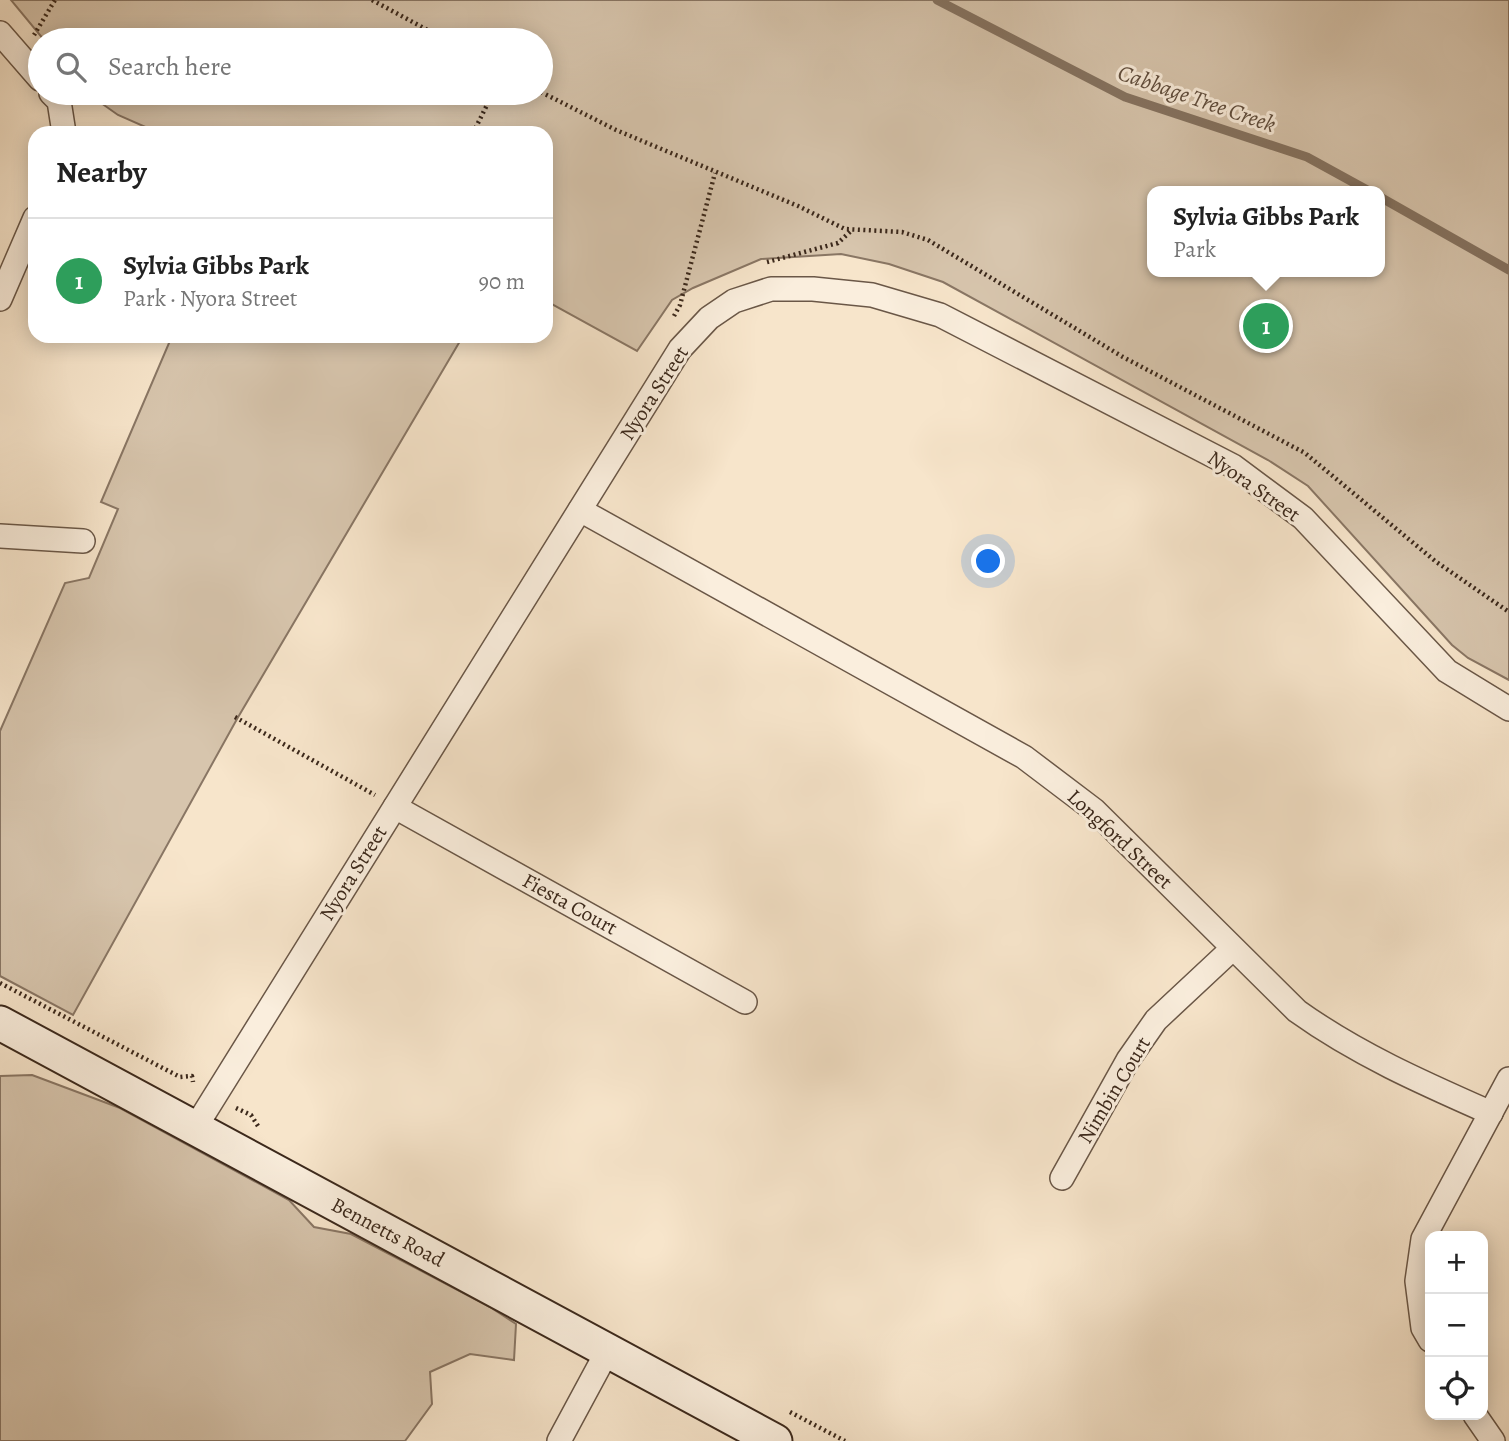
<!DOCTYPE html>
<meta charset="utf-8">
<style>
:root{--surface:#fff;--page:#f6f6f6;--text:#222;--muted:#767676;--line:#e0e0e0;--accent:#ea580c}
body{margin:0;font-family:Alegreya,serif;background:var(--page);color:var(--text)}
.controls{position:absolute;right:21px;bottom:21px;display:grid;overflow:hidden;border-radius:14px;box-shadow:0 4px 18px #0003}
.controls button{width:63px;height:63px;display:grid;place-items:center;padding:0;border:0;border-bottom:2px solid var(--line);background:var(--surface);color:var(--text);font:35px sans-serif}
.you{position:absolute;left:989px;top:562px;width:24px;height:24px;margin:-18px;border:5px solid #fff;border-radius:50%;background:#1a73e8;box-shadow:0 0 0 10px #1a73e833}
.badge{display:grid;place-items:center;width:46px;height:46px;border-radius:50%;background:var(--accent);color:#fff;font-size:23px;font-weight:700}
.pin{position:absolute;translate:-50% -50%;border:4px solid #fff;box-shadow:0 2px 7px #0006}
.popup{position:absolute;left:1147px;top:186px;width:238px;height:91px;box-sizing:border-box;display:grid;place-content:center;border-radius:14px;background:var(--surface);filter:drop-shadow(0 2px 5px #0005);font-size:23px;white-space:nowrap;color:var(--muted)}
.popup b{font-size:26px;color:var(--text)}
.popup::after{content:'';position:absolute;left:50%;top:100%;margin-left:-14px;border:14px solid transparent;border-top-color:var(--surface)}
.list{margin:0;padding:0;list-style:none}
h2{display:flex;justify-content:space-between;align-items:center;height:91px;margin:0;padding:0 28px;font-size:30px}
h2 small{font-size:23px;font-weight:400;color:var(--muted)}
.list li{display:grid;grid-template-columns:46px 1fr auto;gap:21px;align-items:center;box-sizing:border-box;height:126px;padding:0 28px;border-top:2px solid var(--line)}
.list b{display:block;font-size:26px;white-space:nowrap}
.list p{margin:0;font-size:23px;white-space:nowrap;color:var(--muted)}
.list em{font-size:23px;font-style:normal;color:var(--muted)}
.icon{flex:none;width:38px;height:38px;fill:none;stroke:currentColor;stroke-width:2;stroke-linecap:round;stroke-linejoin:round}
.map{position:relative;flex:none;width:1509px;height:1441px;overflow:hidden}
.search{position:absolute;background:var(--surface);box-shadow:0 4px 18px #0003;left:28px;top:28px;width:525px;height:77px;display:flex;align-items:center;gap:18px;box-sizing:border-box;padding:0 24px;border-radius:38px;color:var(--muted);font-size:26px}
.panel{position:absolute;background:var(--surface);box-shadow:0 4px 18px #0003;left:28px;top:126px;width:525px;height:217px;border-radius:21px}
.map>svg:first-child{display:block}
.green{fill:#d7c5ad;stroke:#897664;stroke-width:2;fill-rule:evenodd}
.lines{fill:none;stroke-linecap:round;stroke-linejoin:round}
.stream{stroke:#857361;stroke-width:9}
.street-casing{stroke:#6a5747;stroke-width:26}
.secondary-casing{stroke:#3b281b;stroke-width:37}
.path{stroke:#3b281b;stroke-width:4.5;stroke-dasharray:2 3.5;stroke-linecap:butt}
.street{stroke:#faeedd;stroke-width:23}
.secondary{stroke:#faeedd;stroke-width:33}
.labels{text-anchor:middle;stroke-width:6;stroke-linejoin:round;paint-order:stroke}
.street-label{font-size:21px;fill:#3b281b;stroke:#faeedd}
.water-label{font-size:23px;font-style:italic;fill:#604e3e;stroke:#faeedd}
</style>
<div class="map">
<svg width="1509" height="1441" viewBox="0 0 1509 1441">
<rect width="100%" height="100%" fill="#f7e5cb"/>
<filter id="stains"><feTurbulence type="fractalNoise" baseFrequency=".00286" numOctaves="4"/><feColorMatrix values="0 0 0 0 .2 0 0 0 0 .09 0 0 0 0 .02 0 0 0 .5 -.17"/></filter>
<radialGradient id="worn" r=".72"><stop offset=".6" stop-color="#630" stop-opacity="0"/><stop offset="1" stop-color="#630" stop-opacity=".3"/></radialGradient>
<g class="green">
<path d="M11,0H1509V680L1468,658L1452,645L1308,486L1268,460L943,282L889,264L841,254L761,259L693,288L672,300L637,351L546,301V133H159L118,115L87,93H541V40H44ZM1152,191H1380V272H1152Z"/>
<polygon points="172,336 463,336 237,719 73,1015 0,976 0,731 65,583 89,578 118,509 101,502"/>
<polygon points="32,1075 120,1108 289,1200 314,1227 351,1234 490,1307 516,1324 514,1360 470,1354 430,1372 432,1404 405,1441 0,1441 0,1076"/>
</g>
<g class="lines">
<g class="stream">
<polyline points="937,0 1125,97 1307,157 1369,191"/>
<polyline points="1380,197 1509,270"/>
</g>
<g class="street-casing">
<g id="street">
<polyline points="0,33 40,79"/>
<polyline points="51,93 59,101 64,133"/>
<polyline points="0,299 35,218"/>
<path d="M580,510L1024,757L1094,810L1297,1011C1357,1054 1423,1083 1491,1113"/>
<polyline points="0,536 83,541"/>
<polyline points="395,807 745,1002"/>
<polyline points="195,1128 680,349 709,318 734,301 771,289 813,289 872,295 940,315 1233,466 1303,518 1447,671 1509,709"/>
<polyline points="1062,1178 1128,1060 1156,1020 1232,949"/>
<polyline points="1430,1340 1423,1328 1417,1281 1423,1239 1509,1079"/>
<polyline points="1475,1415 1493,1441"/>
<polyline points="559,1441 608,1350"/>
</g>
</g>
<g class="secondary-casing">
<polyline id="secondary" points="0,1023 775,1441"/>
</g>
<g class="path">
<polyline points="372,0 446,40"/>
<polyline points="34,35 55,0"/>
<polyline points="541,92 616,130 798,206 845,229 902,232 928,240 1123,357 1305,453 1435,561 1509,612"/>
<polyline points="473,133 493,93"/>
<polyline points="767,262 838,243 852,230"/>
<polyline points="674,316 680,305 715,173"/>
<polyline points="235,717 375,795"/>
<polyline points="0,983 180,1077 192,1076 193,1082"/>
<polyline points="236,1108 251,1115 258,1126"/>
<polyline points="790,1412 845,1441"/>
</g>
<use href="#street" class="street"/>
<use href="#secondary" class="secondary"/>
</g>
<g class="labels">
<g class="street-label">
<text transform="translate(654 393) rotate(-57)" y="7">Nyora Street</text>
<text transform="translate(1254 486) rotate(35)" y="7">Nyora Street</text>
<text transform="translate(1120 839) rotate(43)" y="7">Longford Street</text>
<text transform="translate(353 873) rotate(-58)" y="7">Nyora Street</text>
<text transform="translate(570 904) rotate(29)" y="7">Fiesta Court</text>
<text transform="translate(1114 1090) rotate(-59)" y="7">Nimbin Court</text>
<text transform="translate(388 1232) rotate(28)" y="7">Bennetts Road</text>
</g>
<g class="water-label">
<text transform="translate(1197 98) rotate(19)" y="8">Cabbage Tree Creek</text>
</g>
</g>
<rect width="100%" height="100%" filter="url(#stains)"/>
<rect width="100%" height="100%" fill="url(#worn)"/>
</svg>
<div class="controls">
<button>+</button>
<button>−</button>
<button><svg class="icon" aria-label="locate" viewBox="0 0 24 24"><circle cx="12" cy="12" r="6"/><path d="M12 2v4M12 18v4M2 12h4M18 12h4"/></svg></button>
</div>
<div class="you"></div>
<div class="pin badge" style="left:1266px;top:326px;background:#2e9e5b">1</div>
<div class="popup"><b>Sylvia Gibbs Park</b>Park</div>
<div class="search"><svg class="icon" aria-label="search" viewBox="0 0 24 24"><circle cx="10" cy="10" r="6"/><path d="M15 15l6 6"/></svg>Search here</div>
<section class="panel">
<h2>Nearby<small></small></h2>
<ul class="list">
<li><span class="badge" style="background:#2e9e5b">1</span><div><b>Sylvia Gibbs Park</b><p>Park · Nyora Street</p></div><em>90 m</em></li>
</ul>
</section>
</div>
